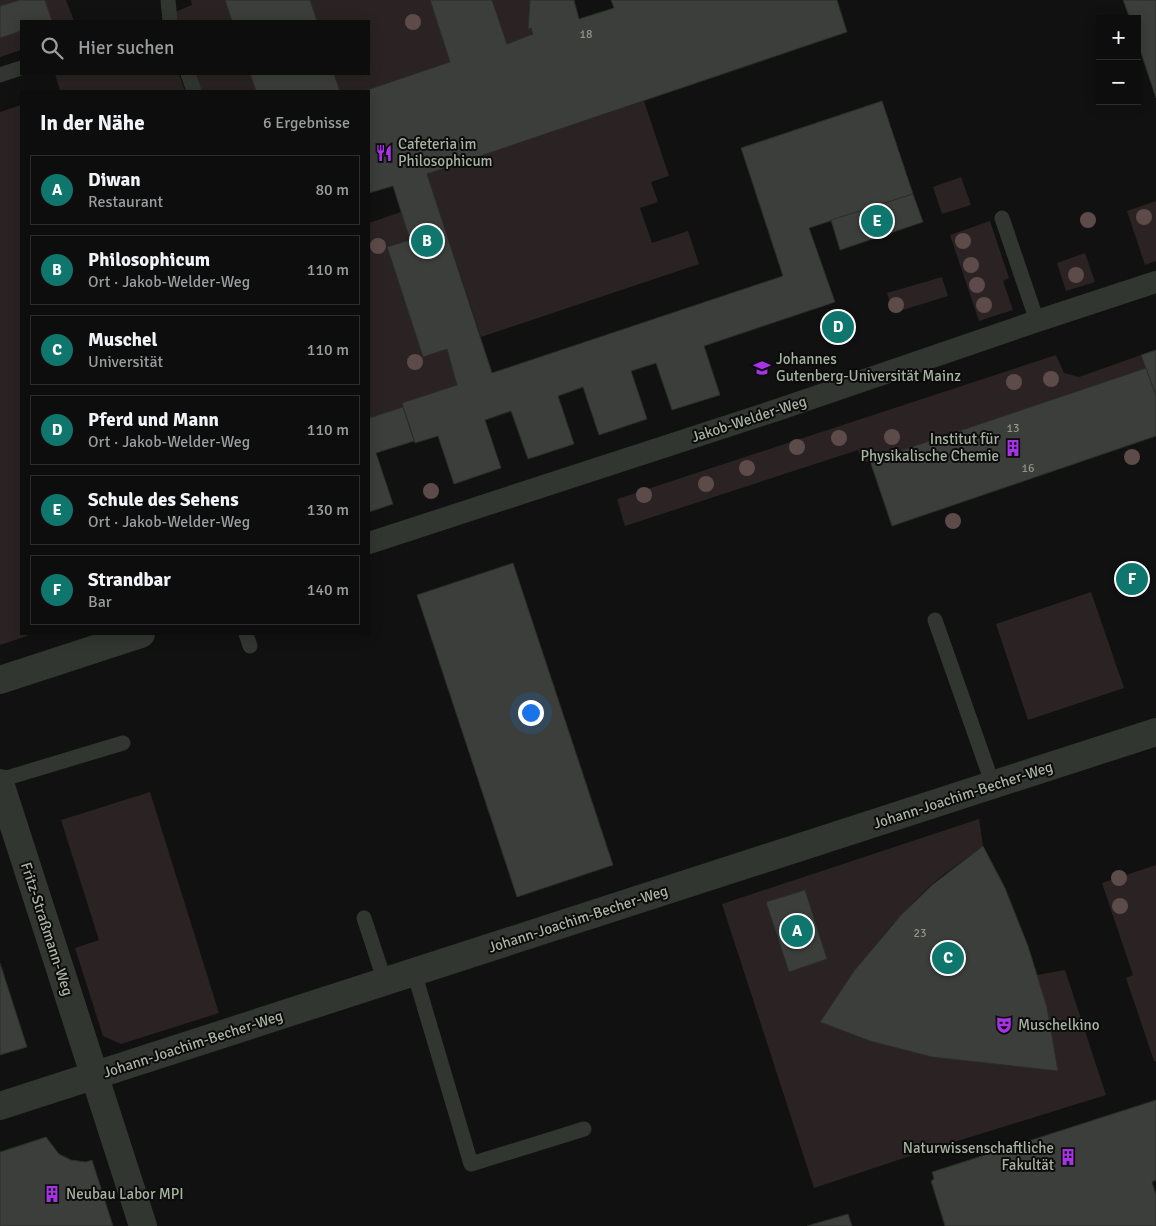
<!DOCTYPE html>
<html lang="de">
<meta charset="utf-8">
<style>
:root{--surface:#0c0d0c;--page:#151615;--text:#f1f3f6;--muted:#9a9c9d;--line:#2c2d2d;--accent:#0f766e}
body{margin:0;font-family:Signika,sans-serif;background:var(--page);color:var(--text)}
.controls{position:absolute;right:15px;top:15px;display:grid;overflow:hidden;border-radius:0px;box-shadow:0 2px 12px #0003}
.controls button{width:45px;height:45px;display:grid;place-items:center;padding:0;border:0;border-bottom:1px solid var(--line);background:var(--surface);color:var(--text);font:25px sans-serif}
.you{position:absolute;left:530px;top:712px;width:18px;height:18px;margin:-12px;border:4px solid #fff;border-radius:50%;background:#1a73e8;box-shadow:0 0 0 8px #1a73e833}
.badge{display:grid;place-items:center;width:32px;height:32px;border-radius:50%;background:var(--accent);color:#fff;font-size:16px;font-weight:700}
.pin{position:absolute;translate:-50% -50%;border:2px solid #fff;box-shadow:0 1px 5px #0006}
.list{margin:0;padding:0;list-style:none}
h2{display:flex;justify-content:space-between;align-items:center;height:65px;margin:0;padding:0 20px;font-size:21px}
h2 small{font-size:16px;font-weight:400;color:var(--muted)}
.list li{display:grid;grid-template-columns:32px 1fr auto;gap:15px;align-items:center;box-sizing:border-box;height:70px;margin:0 10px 10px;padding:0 10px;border:1px solid var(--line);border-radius:0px}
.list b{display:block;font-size:19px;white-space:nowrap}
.list p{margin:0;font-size:16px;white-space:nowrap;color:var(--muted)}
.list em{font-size:16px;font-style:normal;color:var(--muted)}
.icon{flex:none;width:28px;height:28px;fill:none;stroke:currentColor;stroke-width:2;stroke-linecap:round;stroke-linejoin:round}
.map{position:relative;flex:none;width:1156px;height:1226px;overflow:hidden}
.search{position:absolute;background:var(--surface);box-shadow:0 2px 12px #0003;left:20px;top:20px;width:350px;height:55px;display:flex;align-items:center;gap:12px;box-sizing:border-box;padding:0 18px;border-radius:0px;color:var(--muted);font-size:19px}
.panel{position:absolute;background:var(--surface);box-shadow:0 2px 12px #0003;left:20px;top:90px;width:350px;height:545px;border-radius:0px}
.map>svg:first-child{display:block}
.green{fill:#2b2323}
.building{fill:#3b3e3a;stroke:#2a2d2a}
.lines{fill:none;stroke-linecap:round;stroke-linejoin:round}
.service{stroke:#323631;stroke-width:15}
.pedestrian{stroke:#323631;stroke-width:22}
.minor{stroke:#323631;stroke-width:28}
.tree{fill:#5d4b4a}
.labels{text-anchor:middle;stroke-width:4;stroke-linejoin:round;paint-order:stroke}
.number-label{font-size:12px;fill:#8c9588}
.poi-label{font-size:15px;fill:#a7b2a2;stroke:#0b0c0b;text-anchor:start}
.street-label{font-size:15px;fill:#a7b2a2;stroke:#0b0c0b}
</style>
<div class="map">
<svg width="1156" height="1226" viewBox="0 0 1156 1226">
<rect width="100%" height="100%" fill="#101110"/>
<g class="green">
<polygon points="0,0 66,0 74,21 21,21 21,50 0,57"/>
<polygon points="191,0 225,0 232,21 178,21 175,12 192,5"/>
<polygon points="310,0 430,0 450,62 364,91 340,91 334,74 369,74 369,21 317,21"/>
<polygon points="492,0 530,0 529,29 531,28 533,34 507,44"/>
<polygon points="55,74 179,74 185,91 60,91"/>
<polygon points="195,74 250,74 256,91 201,91"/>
<polygon points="644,101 669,176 651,182 658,202 640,208 652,243 688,231 699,264 481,337 427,174"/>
<polygon points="21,105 21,634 33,634 0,645 0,112"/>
<polygon points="961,177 971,205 942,214 933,187"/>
<polygon points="1156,201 1156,261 1145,265 1127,211"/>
<polygon points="401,212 410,240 387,248 423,357 447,349 457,385 402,403 403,407 369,418 369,223"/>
<polygon points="990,221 1009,278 1003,281 1013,310 979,321 950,235"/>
<polygon points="1085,253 1095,282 1066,291 1057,263"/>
<polygon points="942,277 948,296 893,313 887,293"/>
<polygon points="1056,355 1064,373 1079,377 1141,355 1146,368 870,461 863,463 858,450 625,526 617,499"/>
<polygon points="1091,592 1124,688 1028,720 996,624"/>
<polygon points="150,792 219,1013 121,1044 103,1036 75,948 99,940 61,820"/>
<path d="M979,819L983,846C966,859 947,871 931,885C887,925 853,973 820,1022L870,1041L932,1057L1058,1071L1047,1007L1037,975L1065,970L1106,1095L919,1153L814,1188L722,904Z"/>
<polygon points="1156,865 1156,1061 1154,1061 1126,978 1133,975 1102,883"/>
</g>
<g class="building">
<polygon points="20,0 45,0 52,21 21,21 21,31 0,38 0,6"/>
<polygon points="225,0 310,0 317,21 232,21"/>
<polygon points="430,0 492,0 507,44 533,34 531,28 528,29 530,0 574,0 579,19 614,8 611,0 837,0 847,32 427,174 492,373 783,276 741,148 882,101 913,194 809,228 835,302 704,346 720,395 672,410 656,363 631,371 647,419 599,435 583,387 558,396 574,444 528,459 511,411 485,420 501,468 454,484 438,436 415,443 402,403 457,385 447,349 423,357 387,247 410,240 393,186 369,193 369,91 364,91 450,62"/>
<polygon points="1123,0 1156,0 1156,98 1137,41 1137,19 1130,19"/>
<polygon points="250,74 334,74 340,91 256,91"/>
<polygon points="913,194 923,222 840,250 831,220"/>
<polygon points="1156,350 1156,396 1141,355"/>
<polygon points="1146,368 1156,396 1156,436 892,526 870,461"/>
<polygon points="403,407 414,441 376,453 393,504 369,512 369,418"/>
<polygon points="513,563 613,865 517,897 417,595"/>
<polygon points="983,846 1005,888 1028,946 1047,1007 1058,1071 932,1057 870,1041 820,1022 854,971 901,915 932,885"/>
<polygon points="805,890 827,959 789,972 766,902"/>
<polygon points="0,963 27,1047 0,1055"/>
<polygon points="1156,1100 1156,1180 1152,1182 1156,1195 1156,1226 945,1226 931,1181 934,1179 932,1172"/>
<polygon points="46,1137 59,1154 71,1160 86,1162 92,1160 113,1226 0,1226 0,1152"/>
<polygon points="848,1214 852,1226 807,1226"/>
</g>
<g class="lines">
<g class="service">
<polyline points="168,0 170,21"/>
<polyline points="188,74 194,91"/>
<polyline points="0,75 21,68"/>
<polyline points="1002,218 1037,321"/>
<polyline points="935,620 993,785"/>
<polyline points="246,634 250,646"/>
<polyline points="0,780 123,743"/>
<polyline points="364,918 385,982"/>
<polyline points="414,972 471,1164 584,1129"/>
</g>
<polyline class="pedestrian" points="369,543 780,409 1037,321 1156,282"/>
<g class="minor">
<polyline points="0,680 141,634"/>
<polyline points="0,783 143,1226"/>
<polyline points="0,1106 1156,732"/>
</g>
</g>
<g class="tree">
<circle cx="413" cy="22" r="8"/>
<circle cx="1144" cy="217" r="8"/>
<circle cx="1088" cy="220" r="8"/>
<circle cx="963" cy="241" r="8"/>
<circle cx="378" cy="246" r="8"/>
<circle cx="971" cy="265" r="8"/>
<circle cx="1076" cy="275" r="8"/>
<circle cx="977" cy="285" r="8"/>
<circle cx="896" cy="305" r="8"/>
<circle cx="984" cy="305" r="8"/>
<circle cx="415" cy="362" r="8"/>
<circle cx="1051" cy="379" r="8"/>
<circle cx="1014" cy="382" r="8"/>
<circle cx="892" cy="437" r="8"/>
<circle cx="839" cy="438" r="8"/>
<circle cx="797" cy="447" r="8"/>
<circle cx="1132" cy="457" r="8"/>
<circle cx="747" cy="468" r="8"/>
<circle cx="706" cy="484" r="8"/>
<circle cx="431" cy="491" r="8"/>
<circle cx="644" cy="495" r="8"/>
<circle cx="953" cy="521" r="8"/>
<circle cx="1119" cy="878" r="8"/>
<circle cx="1120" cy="906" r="8"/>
</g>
<defs>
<g id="restaurant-bare" transform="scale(1.35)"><path d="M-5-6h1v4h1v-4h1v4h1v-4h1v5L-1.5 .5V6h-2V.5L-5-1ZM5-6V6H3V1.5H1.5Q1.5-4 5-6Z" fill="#a832e7" stroke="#0b0c0b" stroke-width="2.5" paint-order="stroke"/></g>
<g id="university-bare" transform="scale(1.35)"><path d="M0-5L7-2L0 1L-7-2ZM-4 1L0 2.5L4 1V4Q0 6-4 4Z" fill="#a832e7" stroke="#0b0c0b" stroke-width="2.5" paint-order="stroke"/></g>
<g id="building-bare" transform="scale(1.35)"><path d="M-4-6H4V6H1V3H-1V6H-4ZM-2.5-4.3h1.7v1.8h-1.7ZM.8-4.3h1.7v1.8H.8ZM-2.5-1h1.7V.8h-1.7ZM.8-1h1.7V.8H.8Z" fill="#a832e7" stroke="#0b0c0b" stroke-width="2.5" paint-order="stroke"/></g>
<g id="theatre-bare" transform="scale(1.35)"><path d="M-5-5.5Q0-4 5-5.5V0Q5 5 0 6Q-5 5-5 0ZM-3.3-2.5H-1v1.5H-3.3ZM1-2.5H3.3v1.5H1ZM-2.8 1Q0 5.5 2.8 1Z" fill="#a832e7" stroke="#0b0c0b" stroke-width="2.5" paint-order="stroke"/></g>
</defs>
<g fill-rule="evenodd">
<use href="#restaurant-bare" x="384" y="153"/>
<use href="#university-bare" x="762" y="368"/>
<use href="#building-bare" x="1013" y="448"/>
<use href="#theatre-bare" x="1004" y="1025"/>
<use href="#building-bare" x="1068" y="1157"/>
<use href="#building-bare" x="52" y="1194"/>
</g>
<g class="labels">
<g class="number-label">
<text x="586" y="38">18</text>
<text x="1013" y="432">13</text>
<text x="1028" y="472">16</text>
<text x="920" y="937">23</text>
</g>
<g class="poi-label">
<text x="398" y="149">Cafeteria im<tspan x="398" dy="17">Philosophicum</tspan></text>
<text x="776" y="364">Johannes<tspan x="776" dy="17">Gutenberg-Universität Mainz</tspan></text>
<text x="999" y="444" text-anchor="end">Institut für<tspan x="999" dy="17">Physikalische Chemie</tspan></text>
<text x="1018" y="1030">Muschelkino</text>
<text x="1054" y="1153" text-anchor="end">Naturwissenschaftliche<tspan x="1054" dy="17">Fakultät</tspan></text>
<text x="66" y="1199">Neubau Labor MPI</text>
</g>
<g class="street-label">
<text transform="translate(749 419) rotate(-18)" y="5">Jakob-Welder-Weg</text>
<text transform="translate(963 795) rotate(-18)" y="5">Johann-Joachim-Becher-Weg</text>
<text transform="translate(578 919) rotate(-18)" y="5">Johann-Joachim-Becher-Weg</text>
<text transform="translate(47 929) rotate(72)" y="5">Fritz-Straßmann-Weg</text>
<text transform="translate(193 1044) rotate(-18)" y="5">Johann-Joachim-Becher-Weg</text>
</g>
</g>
</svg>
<div class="controls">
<button>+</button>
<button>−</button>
</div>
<div class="you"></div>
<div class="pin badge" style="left:797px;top:931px">A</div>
<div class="pin badge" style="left:427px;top:241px">B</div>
<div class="pin badge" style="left:948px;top:958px">C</div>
<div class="pin badge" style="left:838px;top:327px">D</div>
<div class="pin badge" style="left:877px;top:221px">E</div>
<div class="pin badge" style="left:1132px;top:579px">F</div>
<div class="search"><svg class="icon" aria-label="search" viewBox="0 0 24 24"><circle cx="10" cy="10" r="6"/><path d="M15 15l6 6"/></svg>Hier suchen</div>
<section class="panel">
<h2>In der Nähe<small>6 Ergebnisse</small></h2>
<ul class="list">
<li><span class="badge">A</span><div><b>Diwan</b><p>Restaurant</p></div><em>80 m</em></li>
<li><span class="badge">B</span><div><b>Philosophicum</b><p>Ort · Jakob-Welder-Weg</p></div><em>110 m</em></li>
<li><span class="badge">C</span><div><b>Muschel</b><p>Universität</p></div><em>110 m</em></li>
<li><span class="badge">D</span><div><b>Pferd und Mann</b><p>Ort · Jakob-Welder-Weg</p></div><em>110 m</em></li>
<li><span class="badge">E</span><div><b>Schule des Sehens</b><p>Ort · Jakob-Welder-Weg</p></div><em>130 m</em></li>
<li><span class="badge">F</span><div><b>Strandbar</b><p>Bar</p></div><em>140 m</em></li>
</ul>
</section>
</div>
